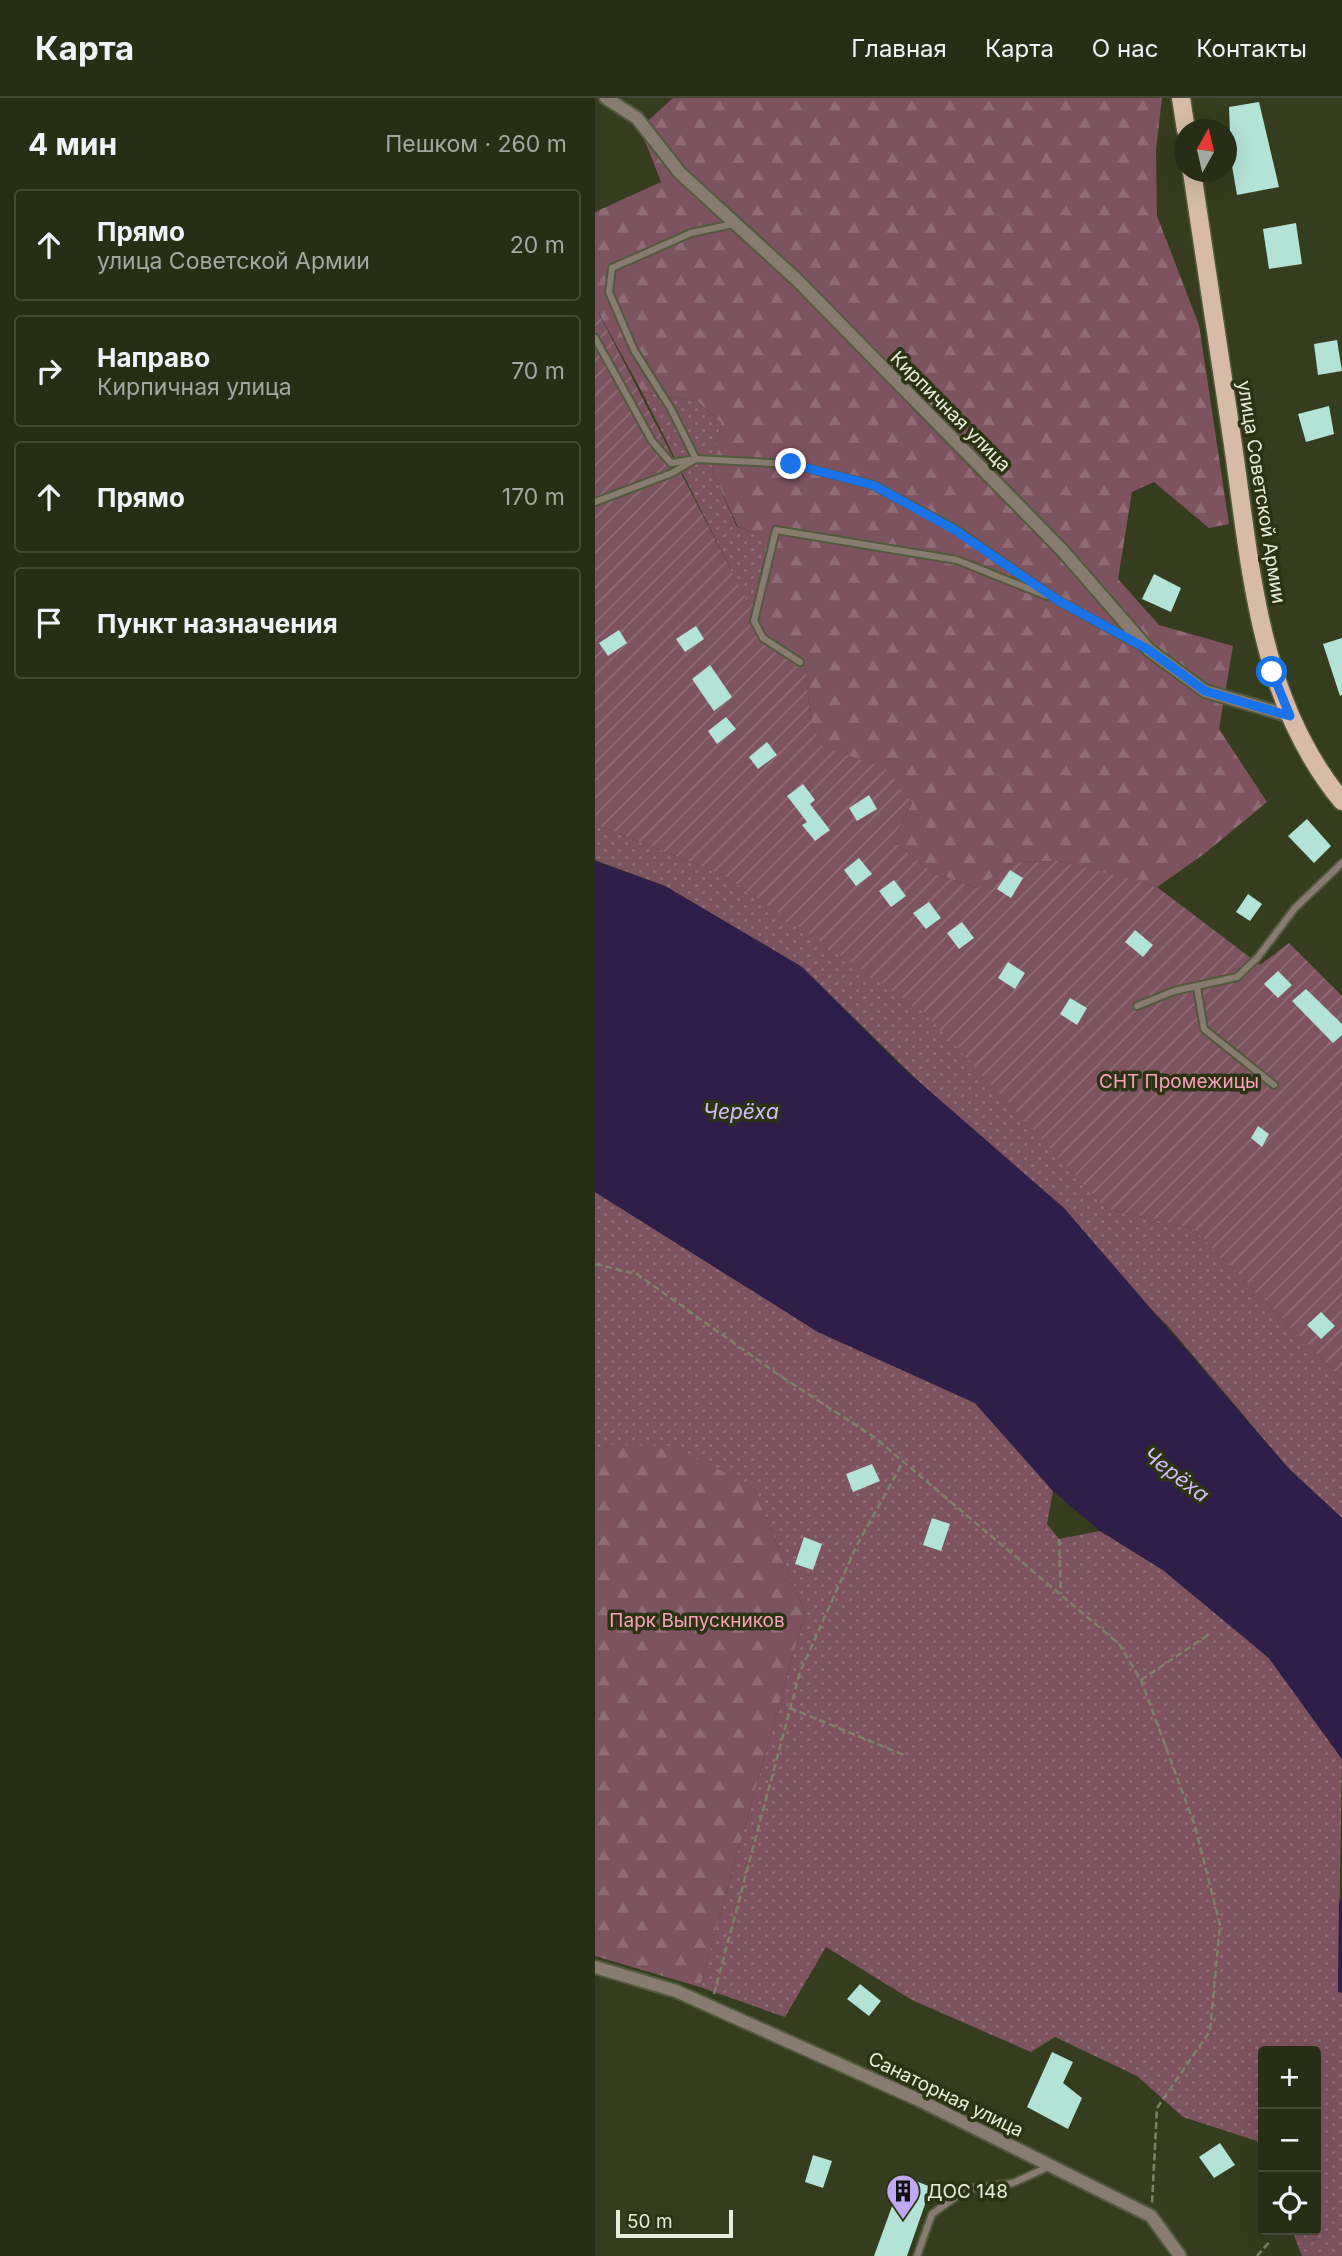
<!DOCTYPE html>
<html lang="ru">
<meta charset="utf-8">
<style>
:root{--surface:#282e16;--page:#30361f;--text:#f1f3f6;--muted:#a5a8a1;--line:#444a35}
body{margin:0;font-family:Inter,sans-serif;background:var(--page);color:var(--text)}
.controls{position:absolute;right:21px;bottom:21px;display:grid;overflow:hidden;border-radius:7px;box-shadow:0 7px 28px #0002}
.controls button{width:63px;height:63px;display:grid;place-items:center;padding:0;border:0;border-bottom:2px solid var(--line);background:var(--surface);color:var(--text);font:35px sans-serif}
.compass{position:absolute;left:579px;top:21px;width:63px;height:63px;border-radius:50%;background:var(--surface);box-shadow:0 7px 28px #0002;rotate:8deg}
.scale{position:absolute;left:21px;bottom:18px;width:117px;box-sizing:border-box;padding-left:7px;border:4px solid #e8edda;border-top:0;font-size:19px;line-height:24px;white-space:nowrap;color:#e8edda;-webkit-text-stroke:5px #2c3313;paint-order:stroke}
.stop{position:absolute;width:21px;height:21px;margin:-16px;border:5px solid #1a73e8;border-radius:50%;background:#fff}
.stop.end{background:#1a73e8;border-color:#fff;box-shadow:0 2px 7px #0008}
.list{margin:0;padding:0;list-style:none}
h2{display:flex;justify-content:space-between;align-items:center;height:91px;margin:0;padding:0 28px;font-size:30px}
h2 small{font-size:23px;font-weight:400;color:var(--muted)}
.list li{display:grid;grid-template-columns:46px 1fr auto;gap:21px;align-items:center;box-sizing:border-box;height:112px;margin:0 14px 14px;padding:0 14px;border:2px solid var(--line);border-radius:7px}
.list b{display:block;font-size:26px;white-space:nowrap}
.list p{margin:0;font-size:23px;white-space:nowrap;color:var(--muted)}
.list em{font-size:23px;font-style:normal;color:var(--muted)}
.icon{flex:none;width:38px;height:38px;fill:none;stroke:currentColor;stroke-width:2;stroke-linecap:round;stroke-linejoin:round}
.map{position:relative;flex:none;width:747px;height:2158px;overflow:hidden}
header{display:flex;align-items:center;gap:42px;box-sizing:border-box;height:98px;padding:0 35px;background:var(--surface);border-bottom:2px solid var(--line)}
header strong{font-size:33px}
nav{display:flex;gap:38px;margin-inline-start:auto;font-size:24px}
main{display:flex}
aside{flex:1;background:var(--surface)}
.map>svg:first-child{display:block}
.grass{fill:url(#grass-dots)}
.forest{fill:url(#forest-firs)}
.garden{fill:url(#garden-furrows)}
.water{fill:#2f1d4a}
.building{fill:#b3e2d7}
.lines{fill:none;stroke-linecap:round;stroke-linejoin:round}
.service-casing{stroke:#52593c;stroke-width:10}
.minor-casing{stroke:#52593c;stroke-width:16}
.primary-casing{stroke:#52593c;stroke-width:21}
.path{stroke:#7d8369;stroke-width:2.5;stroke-dasharray:7 3.5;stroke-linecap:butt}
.service{stroke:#887b70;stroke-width:6}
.minor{stroke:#887b70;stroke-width:12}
.primary{stroke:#d7bba6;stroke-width:18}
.route{stroke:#1a73e8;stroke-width:9}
.labels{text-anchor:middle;stroke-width:7;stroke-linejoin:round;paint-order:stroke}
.street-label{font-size:19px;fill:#e8edda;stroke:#2c3313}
.park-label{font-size:19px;fill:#faa1bd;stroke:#2c3313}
.poi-label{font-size:19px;fill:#e8edda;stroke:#2c3313;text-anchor:start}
.water-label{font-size:21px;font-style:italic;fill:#d1bdfc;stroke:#2c3313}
</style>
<header>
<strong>Карта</strong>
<nav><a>Главная</a><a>Карта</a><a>О нас</a><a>Контакты</a></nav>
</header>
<main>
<aside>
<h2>4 мин<small>Пешком · 260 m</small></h2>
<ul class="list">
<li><svg class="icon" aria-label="ahead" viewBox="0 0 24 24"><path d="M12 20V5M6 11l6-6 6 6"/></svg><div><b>Прямо</b><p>улица Советской Армии</p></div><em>20 m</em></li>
<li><svg class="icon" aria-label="right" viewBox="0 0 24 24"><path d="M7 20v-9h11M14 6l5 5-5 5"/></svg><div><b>Направо</b><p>Кирпичная улица</p></div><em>70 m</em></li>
<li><svg class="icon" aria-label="ahead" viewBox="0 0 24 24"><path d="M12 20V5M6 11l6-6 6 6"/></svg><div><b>Прямо</b></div><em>170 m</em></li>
<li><svg class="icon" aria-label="arrive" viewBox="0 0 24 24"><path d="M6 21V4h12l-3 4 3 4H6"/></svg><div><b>Пункт назначения</b></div></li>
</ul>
</aside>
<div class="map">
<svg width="747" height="2158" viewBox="0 0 747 2158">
<defs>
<pattern id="grass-dots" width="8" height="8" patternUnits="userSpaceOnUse" patternTransform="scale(1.75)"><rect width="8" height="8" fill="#7e5360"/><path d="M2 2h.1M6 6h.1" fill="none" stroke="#906c76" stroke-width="1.8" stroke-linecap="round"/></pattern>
<pattern id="forest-firs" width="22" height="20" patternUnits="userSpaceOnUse" patternTransform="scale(1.75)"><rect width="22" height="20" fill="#7e5360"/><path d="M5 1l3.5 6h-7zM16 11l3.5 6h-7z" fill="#906c76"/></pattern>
<pattern id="garden-furrows" width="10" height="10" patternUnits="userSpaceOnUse" patternTransform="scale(1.75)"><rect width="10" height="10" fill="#7e5360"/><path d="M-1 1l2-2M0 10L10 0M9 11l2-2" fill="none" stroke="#906c76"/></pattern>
</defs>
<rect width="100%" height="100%" fill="#363d1e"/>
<g class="grass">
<polygon points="47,294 102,303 126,325 117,373 142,429 180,442 162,524"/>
<polygon points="0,726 128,777 331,915 510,1110 599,1131 747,1281 747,1420 694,1371 574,1229 207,869 70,788 0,762"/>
<polygon points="0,1094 223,1234 380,1305 458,1393 452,1426 464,1441 505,1433 568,1472 674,1560 747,1661 743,1893 747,1895 747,2158 707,2158 697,2132 721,2132 721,1953 668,1953 668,2059 662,2043 588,2019 542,1978 460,1939 436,1954 317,1902 231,1849 190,1919 105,1889 210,1514 158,1389 17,1347 0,1353"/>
</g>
<g class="forest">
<polygon points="78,0 567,0 561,52 562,118 604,227 634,426 614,430 559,384 537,394 523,481 564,527 638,548 624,631 672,704 609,756 562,789 464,763 419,764 382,790 338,775 297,742 317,705 289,670 228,650 216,625 210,568 170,538 162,524 180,443 143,429 117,373 126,325 102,303 47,294 0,208 0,114 66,84 45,30"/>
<polygon points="17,1347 76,1348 158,1389 210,1514 105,1889 0,1858 0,1353"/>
</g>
<polygon class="garden" points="0,208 170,538 210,568 216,625 228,649 290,670 317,705 297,742 338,775 382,790 419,764 464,763 531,780 562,789 665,867 694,845 747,898 747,1281 599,1131 510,1110 330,915 128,777 0,726"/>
<g class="water">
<polygon points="0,763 70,788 207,869 306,968 469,1110 694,1371 747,1420 747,1661 674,1560 568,1472 505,1433 458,1393 380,1305 223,1234 0,1094"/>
<polygon points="747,1800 747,1895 743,1894 744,1804"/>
</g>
<g class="building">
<polygon points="664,4 684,89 642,97 636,62 634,9"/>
<polygon points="701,125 707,166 674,171 668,131"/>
<polygon points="742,242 747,273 723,277 719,246"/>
<polygon points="734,308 739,336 711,344 703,316"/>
<polygon points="559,476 586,490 576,514 547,501"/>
<polygon points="101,528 109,541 90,554 81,541"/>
<polygon points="24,532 32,545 13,558 4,545"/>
<polygon points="747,540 747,597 745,598 728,546"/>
<polygon points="115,567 137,599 119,613 97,581"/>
<polygon points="131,619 141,631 122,646 113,633"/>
<polygon points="172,644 182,657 163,671 154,659"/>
<polygon points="208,686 220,702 215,706 235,732 220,743 207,727 212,724 192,698"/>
<polygon points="274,697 282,711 262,723 254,710"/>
<polygon points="712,721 736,748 719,765 693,738"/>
<polygon points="264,760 277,776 261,788 249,772"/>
<polygon points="415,772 428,780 416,800 402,791"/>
<polygon points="299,782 311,798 296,809 284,793"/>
<polygon points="653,796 667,806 655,823 641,814"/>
<polygon points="334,804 346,820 331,831 318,815"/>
<polygon points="367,824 379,840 364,851 352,835"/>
<polygon points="540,832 558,847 548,859 530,844"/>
<polygon points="413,864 430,875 420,891 403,880"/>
<polygon points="683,873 697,887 683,900 669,886"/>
<polygon points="711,891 747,926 747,937 738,945 697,903"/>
<polygon points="475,900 492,910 482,927 465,916"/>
<polygon points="663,1028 674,1036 667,1049 656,1040"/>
<polygon points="726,1214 740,1228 726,1241 712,1227"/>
<polygon points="277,1366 285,1383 258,1394 251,1376"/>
<polygon points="337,1420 355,1426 346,1453 328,1447"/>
<polygon points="209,1439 227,1446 218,1472 200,1466"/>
<polygon points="265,1886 286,1903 274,1918 252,1901"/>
<polygon points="457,1954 478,1964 468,1985 487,2000 473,2031 432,2009"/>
<polygon points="625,2045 640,2067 619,2080 604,2059"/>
<polygon points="218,2057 237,2063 228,2090 210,2084"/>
<polygon points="308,2078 336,2089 312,2158 279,2158"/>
</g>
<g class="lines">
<g class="service-casing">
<g id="service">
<polyline points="0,240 57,343 76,365 101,361 76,311 39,252 14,194 17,170 96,135 138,126"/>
<polyline points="0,404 77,375 101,361 196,366 278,387 360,431 464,503 546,548"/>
<polyline points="205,564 168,540 159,523 181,432 362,462 452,498"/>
<polyline points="602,889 609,931 679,987"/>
<polyline points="542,908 579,893 642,879 663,859 700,810 747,765"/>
<polyline points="322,2158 337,2116 372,2091 418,2085 453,2069"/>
</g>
</g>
<g class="minor-casing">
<g id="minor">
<polyline points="11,0 42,20 85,75 202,182 467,452 554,552 610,593 695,618"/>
<polyline points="0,1869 81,1893 324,2002 556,2118 585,2158"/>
</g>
</g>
<g class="primary-casing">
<g id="primary">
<polyline points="586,0 591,32"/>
<path d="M597,74C611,165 624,256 638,347C656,471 664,603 747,703"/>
</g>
</g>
<g class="path">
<polyline points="0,1166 42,1176 181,1275 279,1339 524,1546 546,1582 600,1728 625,1827 615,1933 562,2010 557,2105"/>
<polyline points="464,1441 466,1496"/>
<polyline points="546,1582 613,1537"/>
<polyline points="195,1610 309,1657"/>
<polyline points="119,1896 205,1574 262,1447 308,1364"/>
<polyline points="662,2158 676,2142"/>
</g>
<use href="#service" class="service"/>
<use href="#minor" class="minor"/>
<use href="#primary" class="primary"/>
</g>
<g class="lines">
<polyline class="route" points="196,366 278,387 360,432 464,503 554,552 610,593 695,618 677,574"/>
</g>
<defs>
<g id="building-pin" transform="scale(1.75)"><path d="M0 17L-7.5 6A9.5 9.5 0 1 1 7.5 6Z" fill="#c1a8f3" stroke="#2c3313"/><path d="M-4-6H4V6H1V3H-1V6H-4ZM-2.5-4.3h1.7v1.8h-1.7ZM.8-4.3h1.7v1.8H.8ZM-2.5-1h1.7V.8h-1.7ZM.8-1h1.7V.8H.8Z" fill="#111"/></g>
</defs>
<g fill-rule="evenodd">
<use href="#building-pin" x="308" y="2093"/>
</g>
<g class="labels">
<g class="street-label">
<text transform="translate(356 313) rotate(45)" y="7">Кирпичная улица</text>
<text transform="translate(667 394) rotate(81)" y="7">улица Советской Армии</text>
<text transform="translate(351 1996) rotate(26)" y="7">Санаторная улица</text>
</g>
<g class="park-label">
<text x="584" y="990">СНТ Промежицы</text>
<text x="102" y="1529">Парк Выпускников</text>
</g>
<g class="poi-label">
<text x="332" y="2100">ДОС 148</text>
</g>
<g class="water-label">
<text x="146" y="1021">Черёха</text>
<text transform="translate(581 1377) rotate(37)" y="7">Черёха</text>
</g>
</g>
</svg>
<div class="controls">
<button>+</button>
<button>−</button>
<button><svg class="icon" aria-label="locate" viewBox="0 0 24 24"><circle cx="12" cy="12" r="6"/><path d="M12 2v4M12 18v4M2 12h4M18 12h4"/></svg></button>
</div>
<svg class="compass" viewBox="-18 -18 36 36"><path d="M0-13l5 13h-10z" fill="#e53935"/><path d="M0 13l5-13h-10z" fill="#a5a8a1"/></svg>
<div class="scale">50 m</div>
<div class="stop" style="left:677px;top:574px"></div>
<div class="stop end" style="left:196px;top:366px"></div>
</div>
</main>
